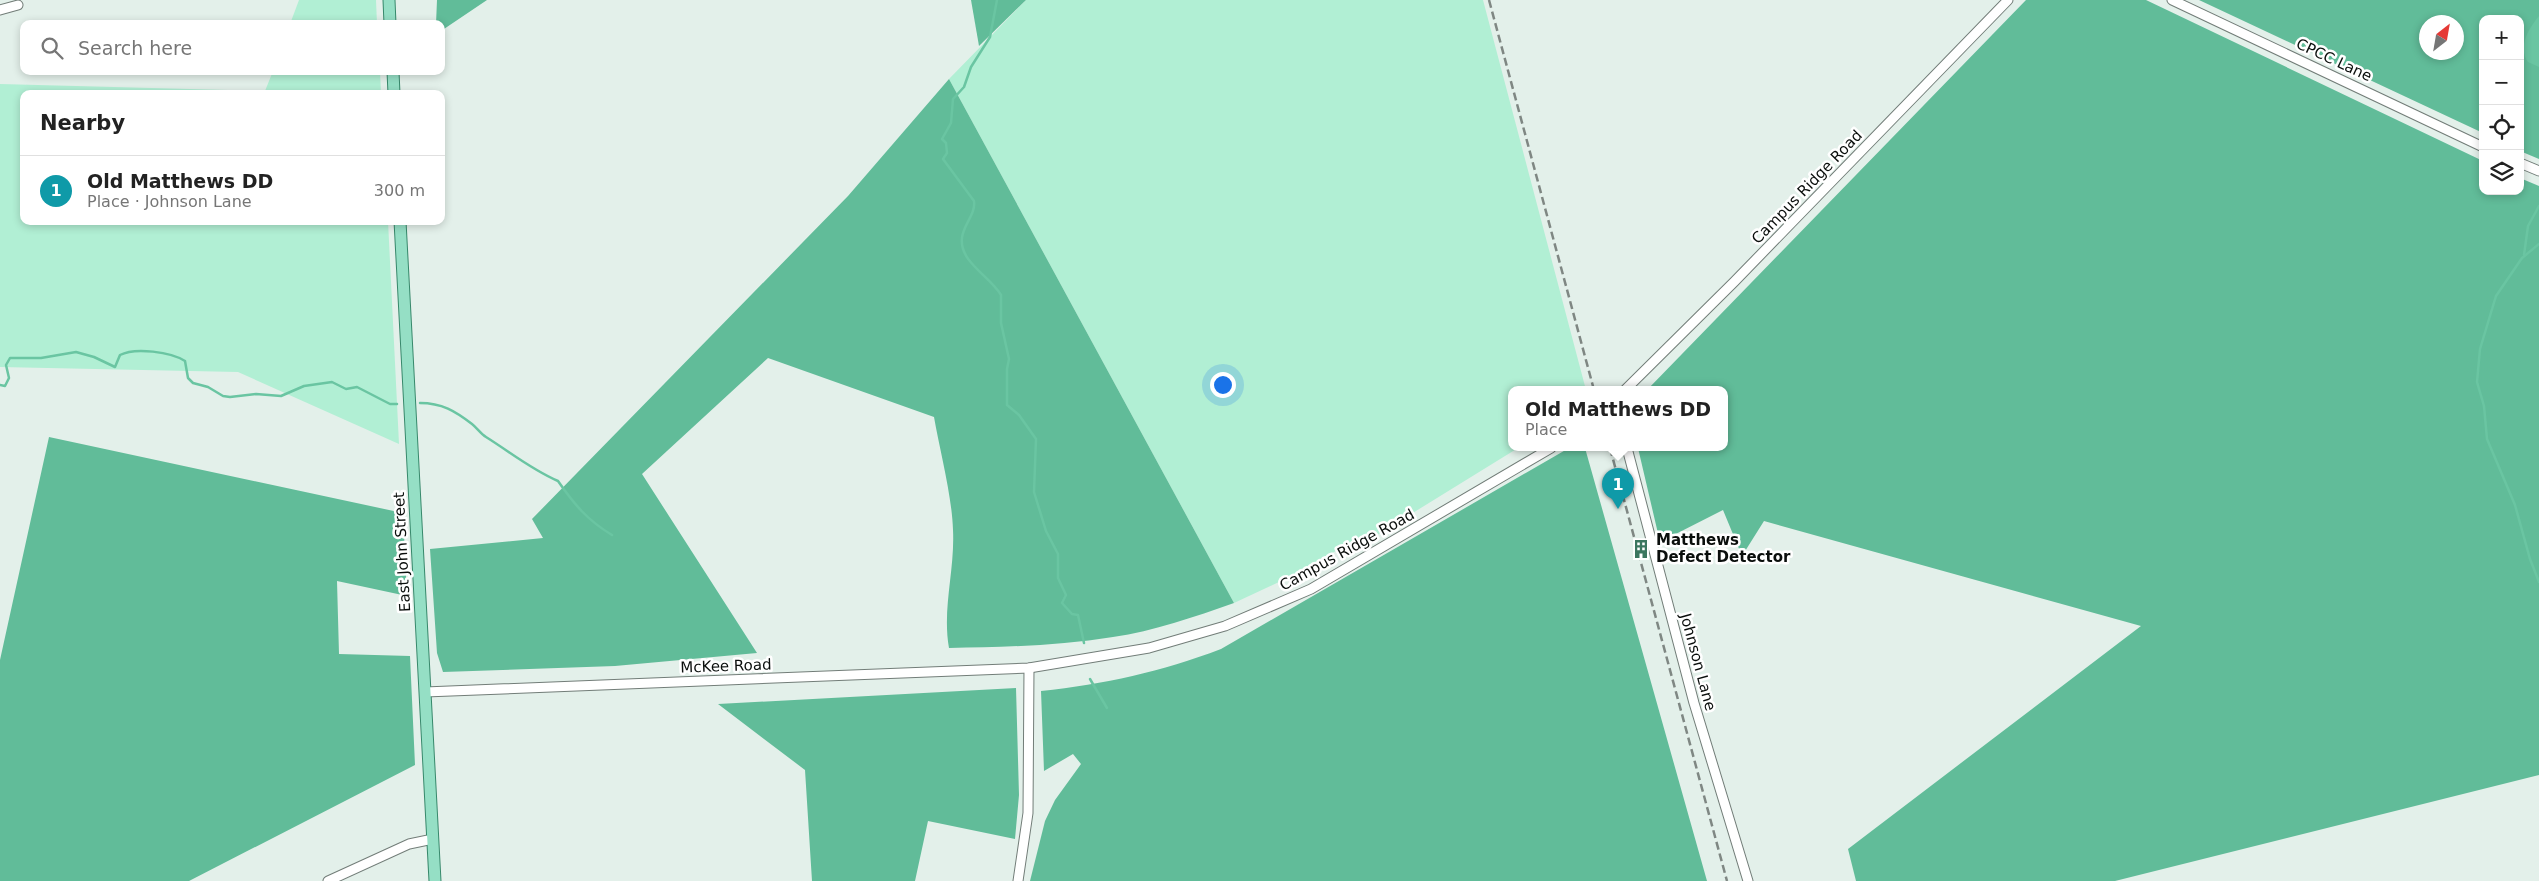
<!DOCTYPE html>
<meta charset="utf-8">
<style>
:root{--surface:#fff;--page:#f6f6f6;--text:#222;--muted:#767676;--line:#e0e0e0;--accent:#0f766e}
body{margin:0;font-family:"DejaVu Sans",sans-serif;background:var(--page);color:var(--text)}
.controls{position:absolute;right:15px;top:15px;display:grid;overflow:hidden;border-radius:10px;box-shadow:0 2px 8px #0003}
.controls button{width:45px;height:45px;display:grid;place-items:center;padding:0;border:0;border-bottom:1px solid var(--line);background:var(--surface);color:var(--text);font:25px sans-serif}
.compass{position:absolute;left:2419px;top:15px;width:45px;height:45px;border-radius:50%;background:var(--surface);box-shadow:0 2px 8px #0003;rotate:31deg}
.you{position:absolute;left:1222px;top:384px;width:18px;height:18px;margin:-12px;border:4px solid #fff;border-radius:50%;background:#1a73e8;box-shadow:0 0 0 8px #1a73e833}
.badge{display:grid;place-items:center;width:32px;height:32px;border-radius:50%;background:var(--accent);color:#fff;font-size:16px;font-weight:700}
.pin{position:absolute;translate:-50% -41px;filter:drop-shadow(0 1px 2px #0008)}
.pin::after{content:'';position:absolute;top:26px;width:18px;height:15px;background:inherit;clip-path:polygon(0 0,100% 0,50% 100%)}
.popup{position:absolute;left:1508px;top:386px;width:220px;height:65px;box-sizing:border-box;display:grid;place-content:center;border-radius:10px;background:var(--surface);filter:drop-shadow(0 1px 4px #0005);font-size:16px;white-space:nowrap;color:var(--muted)}
.popup b{font-size:19px;color:var(--text)}
.popup::after{content:'';position:absolute;left:50%;top:100%;margin-left:-10px;border:10px solid transparent;border-top-color:var(--surface)}
.list{margin:0;padding:0;list-style:none}
h2{display:flex;justify-content:space-between;align-items:center;height:65px;margin:0;padding:0 20px;font-size:21px}
h2 small{font-size:16px;font-weight:400;color:var(--muted)}
.list li{display:grid;grid-template-columns:32px 1fr auto;gap:15px;align-items:center;box-sizing:border-box;height:70px;padding:0 20px;border-top:1px solid var(--line)}
.list b{display:block;font-size:19px;white-space:nowrap}
.list p{margin:0;font-size:16px;white-space:nowrap;color:var(--muted)}
.list em{font-size:16px;font-style:normal;color:var(--muted)}
.icon{flex:none;width:28px;height:28px;fill:none;stroke:currentColor;stroke-width:2;stroke-linecap:round;stroke-linejoin:round}
.map{position:relative;flex:none;width:2539px;height:881px;overflow:hidden}
.search{position:absolute;background:var(--surface);box-shadow:0 2px 8px #0003;left:20px;top:20px;width:425px;height:55px;display:flex;align-items:center;gap:12px;box-sizing:border-box;padding:0 18px;border-radius:10px;color:var(--muted);font-size:19px}
.panel{position:absolute;background:var(--surface);box-shadow:0 2px 8px #0003;left:20px;top:90px;width:425px;height:135px;border-radius:10px}
.map>svg:first-child{display:block}
.green{fill:#b1efd4}
.forest{fill:#61bc99;fill-rule:evenodd}
.water{fill:#6ac5a2}
.lines{fill:none;stroke-linecap:round;stroke-linejoin:round}
.stream{stroke:#6ac5a2;stroke-width:2.5}
.minor-casing{stroke:#727d78;stroke-width:11}
.major-casing{stroke:#37886b;stroke-width:13}
.minor{stroke:#fff;stroke-width:9}
.major{stroke:#95dfc5;stroke-width:11}
.rail{stroke:#7f8783;stroke-width:2.5;stroke-dasharray:8 4;stroke-linecap:butt}
.labels{text-anchor:middle;stroke-width:5;stroke-linejoin:round;paint-order:stroke}
.street-label{font-size:15px;fill:#0a0e0c;stroke:#fff}
.poi-label{font-size:15px;font-weight:bold;fill:#0a0e0c;stroke:#fff;text-anchor:start}
</style>
<div class="map">
<svg width="2539" height="881" viewBox="0 0 2539 881">
<rect width="100%" height="100%" fill="#e3f0ea"/>
<g class="green">
<polygon points="299,0 376,0 377,24 290,24"/>
<polygon points="1026,0 1483,0 1586,390 1512,390 1512,448 1518,448 1369,540 1365,534 1298,573 1234,603 949,79"/>
<polygon points="273,71 380,71 381,94 24,94 24,221 388,221 399,444 238,372 0,367 0,84 265,91"/>
</g>
<g class="forest">
<polygon points="437,0 487,0 441,31 441,24 436,24"/>
<polygon points="971,0 1026,0 979,46"/>
<polygon points="2026,0 2146,0 2483,161 2483,191 2520,191 2520,178 2539,186 2539,775 2115,881 1856,881 1848,849 2141,626 1764,521 1742,556 1723,510 1660,542 1638,448 1724,448 1724,390 1647,390"/>
<path d="M2199,0H2539V159L2520,151V19H2483V133ZM2426,22H2456V52H2426Z"/>
<path d="M949,79L1234,603C1194,617 1154,631 1113,637C1058,646 1003,647 949,648C942,609 955,570 953,530C952,496 940,451 934,417L768,358L642,474L757,653L615,666L443,672L437,653L430,549L543,538L532,519L848,196Z"/>
<polygon points="49,437 403,513 407,596 337,581 339,654 410,656 415,765 189,881 0,881 0,660"/>
<path d="M1569,448H1585L1707,881H1030L1045,821L1055,800L1081,764L1073,754L1044,771L1041,691C1105,684 1161,672 1221,649Z"/>
<polygon points="1016,688 1019,795 1015,839 928,821 915,881 812,881 805,770 718,704"/>
</g>
<path class="water" d="M2539,16V67L2528,62C2517,47 2529,28 2539,16Z"/>
<g class="lines">
<g class="stream">
<path d="M997,0L990,37L971,67L964,87L953,99L951,123L942,139L946,143L947,153L943,159L974,201C976,214 963,225 962,238C959,262 990,276 1001,295V323L1009,359L1007,369V405L1019,415L1036,439L1034,492L1046,531L1058,554V578L1066,595L1062,603L1072,614L1078,615L1084,643"/>
<polyline points="2539,244 2522,258 2496,296 2480,349 2477,382 2484,406 2487,439 2515,505 2530,559 2539,582"/>
<polyline points="2524,255 2528,226 2539,206"/>
<path d="M0,385L5,386L9,378L6,365L10,358H41L76,352L94,357L115,367L120,355C135,347 171,352 185,361L188,378L193,383L208,387L223,396L230,397L256,394L281,396L304,386L332,382L346,389L357,387L390,404H397"/>
<path d="M420,403C442,403 455,411 472,424C477,428 481,434 486,437C510,452 532,470 558,481C574,504 587,520 612,535"/>
<polyline points="1090,679 1107,708"/>
</g>
<g class="minor-casing">
<g id="minor">
<polyline points="2172,0 2483,147"/>
<polyline points="0,10 18,5"/>
<polyline points="2520,163 2539,171"/>
<polyline points="1625,390 1734,282 2008,0"/>
<polyline points="1627,448 1694,703 1748,881"/>
<polyline points="425,692 1029,668 1149,648 1225,626 1311,589 1551,448"/>
<polyline points="328,881 409,844 433,839"/>
<polyline points="1018,881 1028,813 1029,668"/>
</g>
</g>
<g class="major-casing">
<g id="major">
<polyline points="389,0 390,24"/>
<polyline points="393,71 394,94"/>
<polyline points="400,221 435,881"/>
</g>
</g>
<use href="#minor" class="minor"/>
<use href="#major" class="major"/>
<g class="rail">
<polyline points="1489,0 1594,390"/>
<polyline points="1610,448 1727,881"/>
</g>
</g>
<defs>
<g id="building-bare" transform="scale(1.5)"><path d="M-4-6H4V6H1V3H-1V6H-4ZM-2.5-4.3h1.7v1.8h-1.7ZM.8-4.3h1.7v1.8H.8ZM-2.5-1h1.7V.8h-1.7ZM.8-1h1.7V.8H.8Z" fill="#3b765f" stroke="#fff" stroke-width="2.5" paint-order="stroke"/></g>
</defs>
<g fill-rule="evenodd">
<use href="#building-bare" x="1641" y="549"/>
</g>
<g class="labels">
<g class="street-label">
<text transform="translate(2334 60) rotate(25)" y="5">CPCC Lane</text>
<text transform="translate(1807 187) rotate(-46)" y="5">Campus Ridge Road</text>
<text transform="translate(1347 550) rotate(-29)" y="5">Campus Ridge Road</text>
<text transform="translate(402 552) rotate(-93)" y="5">East John Street</text>
<text transform="translate(1698 662) rotate(75)" y="5">Johnson Lane</text>
<text transform="translate(726 666) rotate(-2)" y="5">McKee Road</text>
</g>
<g class="poi-label">
<text x="1656" y="545">Matthews<tspan x="1656" dy="17">Defect Detector</tspan></text>
</g>
</g>
</svg>
<div class="controls">
<button>+</button>
<button>−</button>
<button><svg class="icon" aria-label="locate" viewBox="0 0 24 24"><circle cx="12" cy="12" r="6"/><path d="M12 2v4M12 18v4M2 12h4M18 12h4"/></svg></button>
<button><svg class="icon" aria-label="layers" viewBox="0 0 24 24"><path d="M12 4l9 5-9 5-9-5zM3 14l9 5 9-5"/></svg></button>
</div>
<svg class="compass" viewBox="-18 -18 36 36"><path d="M0-13l5 13h-10z" fill="#e53935"/><path d="M0 13l5-13h-10z" fill="#767676"/></svg>
<div class="you"></div>
<div class="pin badge" style="left:1618px;top:509px;background:#0f9aa8">1</div>
<div class="popup"><b>Old Matthews DD</b>Place</div>
<div class="search"><svg class="icon" aria-label="search" viewBox="0 0 24 24"><circle cx="10" cy="10" r="6"/><path d="M15 15l6 6"/></svg>Search here</div>
<section class="panel">
<h2>Nearby<small></small></h2>
<ul class="list">
<li><span class="badge" style="background:#0f9aa8">1</span><div><b>Old Matthews DD</b><p>Place · Johnson Lane</p></div><em>300 m</em></li>
</ul>
</section>
</div>
